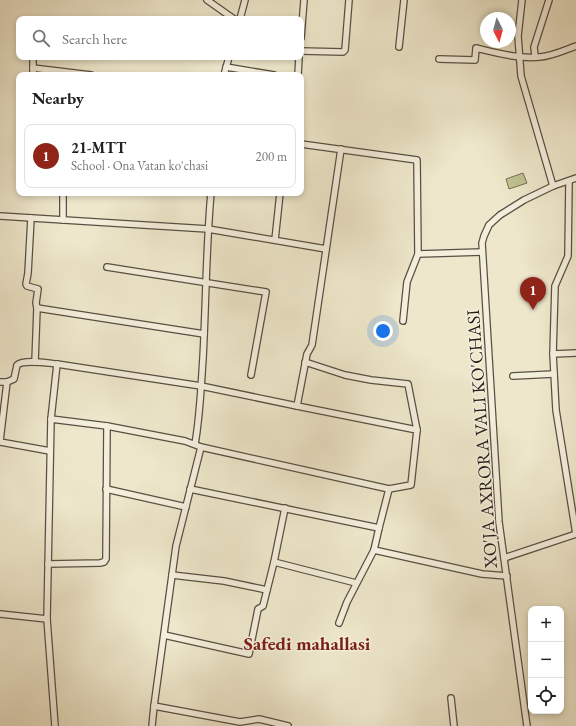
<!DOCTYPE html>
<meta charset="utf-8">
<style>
:root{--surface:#fff;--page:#f2f2f2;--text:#202124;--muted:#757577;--line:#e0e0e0;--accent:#8f2418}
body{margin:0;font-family:"EB Garamond",serif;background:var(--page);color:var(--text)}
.controls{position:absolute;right:12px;bottom:12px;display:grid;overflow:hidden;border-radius:8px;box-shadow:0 2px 6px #0003}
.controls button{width:36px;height:36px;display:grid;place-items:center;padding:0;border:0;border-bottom:1px solid var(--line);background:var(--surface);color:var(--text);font:20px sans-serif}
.compass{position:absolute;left:480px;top:12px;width:36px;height:36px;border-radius:50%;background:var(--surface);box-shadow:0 2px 6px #0003;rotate:174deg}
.you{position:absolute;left:383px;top:331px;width:14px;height:14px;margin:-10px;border:3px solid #fff;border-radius:50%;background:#1a73e8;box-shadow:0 0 0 6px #1a73e833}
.badge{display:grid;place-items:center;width:26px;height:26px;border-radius:50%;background:var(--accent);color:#fff;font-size:13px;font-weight:700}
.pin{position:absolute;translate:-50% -33px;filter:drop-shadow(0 1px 2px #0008)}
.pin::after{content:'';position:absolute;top:21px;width:14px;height:12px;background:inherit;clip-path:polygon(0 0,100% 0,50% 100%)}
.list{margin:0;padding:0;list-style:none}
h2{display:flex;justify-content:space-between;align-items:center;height:52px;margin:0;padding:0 16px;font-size:17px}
h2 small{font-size:13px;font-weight:400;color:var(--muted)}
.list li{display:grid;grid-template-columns:26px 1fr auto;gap:12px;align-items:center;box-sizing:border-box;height:64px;margin:0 8px 8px;padding:0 8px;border:1px solid var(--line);border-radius:8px}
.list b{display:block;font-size:15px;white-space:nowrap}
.list p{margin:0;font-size:13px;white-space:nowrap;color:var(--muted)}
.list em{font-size:13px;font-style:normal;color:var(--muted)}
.icon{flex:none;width:22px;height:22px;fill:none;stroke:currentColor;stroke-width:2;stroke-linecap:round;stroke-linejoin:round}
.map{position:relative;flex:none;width:576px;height:726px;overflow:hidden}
.search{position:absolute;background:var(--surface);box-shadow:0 2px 6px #0003;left:16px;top:16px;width:288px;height:44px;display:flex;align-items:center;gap:10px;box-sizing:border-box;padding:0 14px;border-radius:8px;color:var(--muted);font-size:15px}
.panel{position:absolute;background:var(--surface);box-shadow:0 2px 6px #0003;left:16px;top:72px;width:288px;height:124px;border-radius:8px}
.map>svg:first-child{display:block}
.garden{fill:#c0c392;stroke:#747054}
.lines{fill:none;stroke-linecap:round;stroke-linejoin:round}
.minor-casing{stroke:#594f43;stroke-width:8}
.minor{stroke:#f4efdd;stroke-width:5.5}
.labels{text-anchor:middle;stroke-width:3;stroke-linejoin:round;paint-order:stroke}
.street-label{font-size:18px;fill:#271c16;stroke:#f4efdd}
.neighbourhood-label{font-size:19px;font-weight:bold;fill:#7a1f14;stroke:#f4efdd}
</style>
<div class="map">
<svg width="576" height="726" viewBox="0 0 576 726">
<rect width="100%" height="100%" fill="#eee7cb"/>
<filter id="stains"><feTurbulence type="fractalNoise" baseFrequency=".005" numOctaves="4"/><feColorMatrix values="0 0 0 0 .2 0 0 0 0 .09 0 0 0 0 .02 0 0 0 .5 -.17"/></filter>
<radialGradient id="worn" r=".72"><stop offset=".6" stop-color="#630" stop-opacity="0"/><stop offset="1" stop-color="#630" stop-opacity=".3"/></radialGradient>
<polygon class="garden" points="523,173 527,183 509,189 506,179"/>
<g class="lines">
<g class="minor-casing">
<g id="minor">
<polyline points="207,0 234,19"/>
<polyline points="522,0 518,36 521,76 553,186"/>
<polyline points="240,19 245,0"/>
<polyline points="301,38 304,0"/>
<polyline points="399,47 404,0"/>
<polyline points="301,51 343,52 345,50 349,0"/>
<polyline points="33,57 33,75"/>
<polyline points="535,57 534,47 549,0"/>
<path d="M439,59L475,60L476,48C497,53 518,59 540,57C552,56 565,50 576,46"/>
<polyline points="226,67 274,75"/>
<polyline points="33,68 91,75"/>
<polyline points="224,75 229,57"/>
<polyline points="298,75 299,57"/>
<polyline points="301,144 417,160 418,254 482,252"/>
<polyline points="569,181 568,256 555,286 553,354 556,410 576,534"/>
<polyline points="0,216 208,229 326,249"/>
<polyline points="31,218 28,273 26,284 27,286 38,289 36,303 37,308"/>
<polyline points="63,220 63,193"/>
<polyline points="275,240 280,193"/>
<polyline points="107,267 266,292 251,375"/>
<polyline points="403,321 407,282 418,254"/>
<polyline points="553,354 576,353"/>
<polyline points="35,362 37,308 204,334"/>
<polyline points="305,362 345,375 371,380 408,384 417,430"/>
<polyline points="513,376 554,374"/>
<path d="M0,382H7L14,379L17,365C24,359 47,363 57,364L201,386L297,406L417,430L411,485L389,489"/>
<polyline points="297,406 307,354 312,345 341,149"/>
<polyline points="51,419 57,364"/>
<polyline points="0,441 7,382"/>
<polyline points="0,442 50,451"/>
<path d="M195,444C200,416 201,387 203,358C206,303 206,248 211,193"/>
<polyline points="201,447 389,489 379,528"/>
<polyline points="106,489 186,507"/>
<polyline points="190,489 379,528 374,550 482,574 507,576"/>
<polyline points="504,558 576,534"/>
<polyline points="274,562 356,583"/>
<polyline points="48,564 100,563 104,562 106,559 107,426"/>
<polyline points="172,575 224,581 267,590"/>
<polyline points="0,614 47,619 51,419 107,426 185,441 201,447 176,546 154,706"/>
<polyline points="47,619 55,726"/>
<polyline points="339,623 347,602 374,550"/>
<polyline points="164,635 249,654 258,609 263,606 274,562 285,508"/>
<polyline points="451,698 454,726"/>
<polyline points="152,726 154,706 240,722 259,719 288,726"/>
<polyline points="527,726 499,522 482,243 484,236 489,225 500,215 524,200 553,186 576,178"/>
</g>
</g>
<use href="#minor" class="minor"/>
</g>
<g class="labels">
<g class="street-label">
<text transform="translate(482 439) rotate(-94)" y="6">XO'JA AXRORA VALI KO'CHASI</text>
</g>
<g class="neighbourhood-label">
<text x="307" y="650">Safedi mahallasi</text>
</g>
</g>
<rect width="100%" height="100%" filter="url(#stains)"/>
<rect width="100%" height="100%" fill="url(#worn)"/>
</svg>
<div class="controls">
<button>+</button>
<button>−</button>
<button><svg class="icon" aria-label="locate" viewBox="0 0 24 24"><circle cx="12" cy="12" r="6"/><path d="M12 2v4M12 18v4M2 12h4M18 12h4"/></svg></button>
</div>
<svg class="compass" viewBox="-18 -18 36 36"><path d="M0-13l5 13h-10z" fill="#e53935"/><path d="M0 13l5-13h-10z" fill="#757577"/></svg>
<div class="you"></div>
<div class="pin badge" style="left:533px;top:310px">1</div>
<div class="search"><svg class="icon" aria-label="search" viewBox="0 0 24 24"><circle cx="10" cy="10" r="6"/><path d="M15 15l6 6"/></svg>Search here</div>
<section class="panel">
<h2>Nearby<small></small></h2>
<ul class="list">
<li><span class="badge">1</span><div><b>21-MTT</b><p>School · Ona Vatan ko'chasi</p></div><em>200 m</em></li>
</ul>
</section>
</div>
